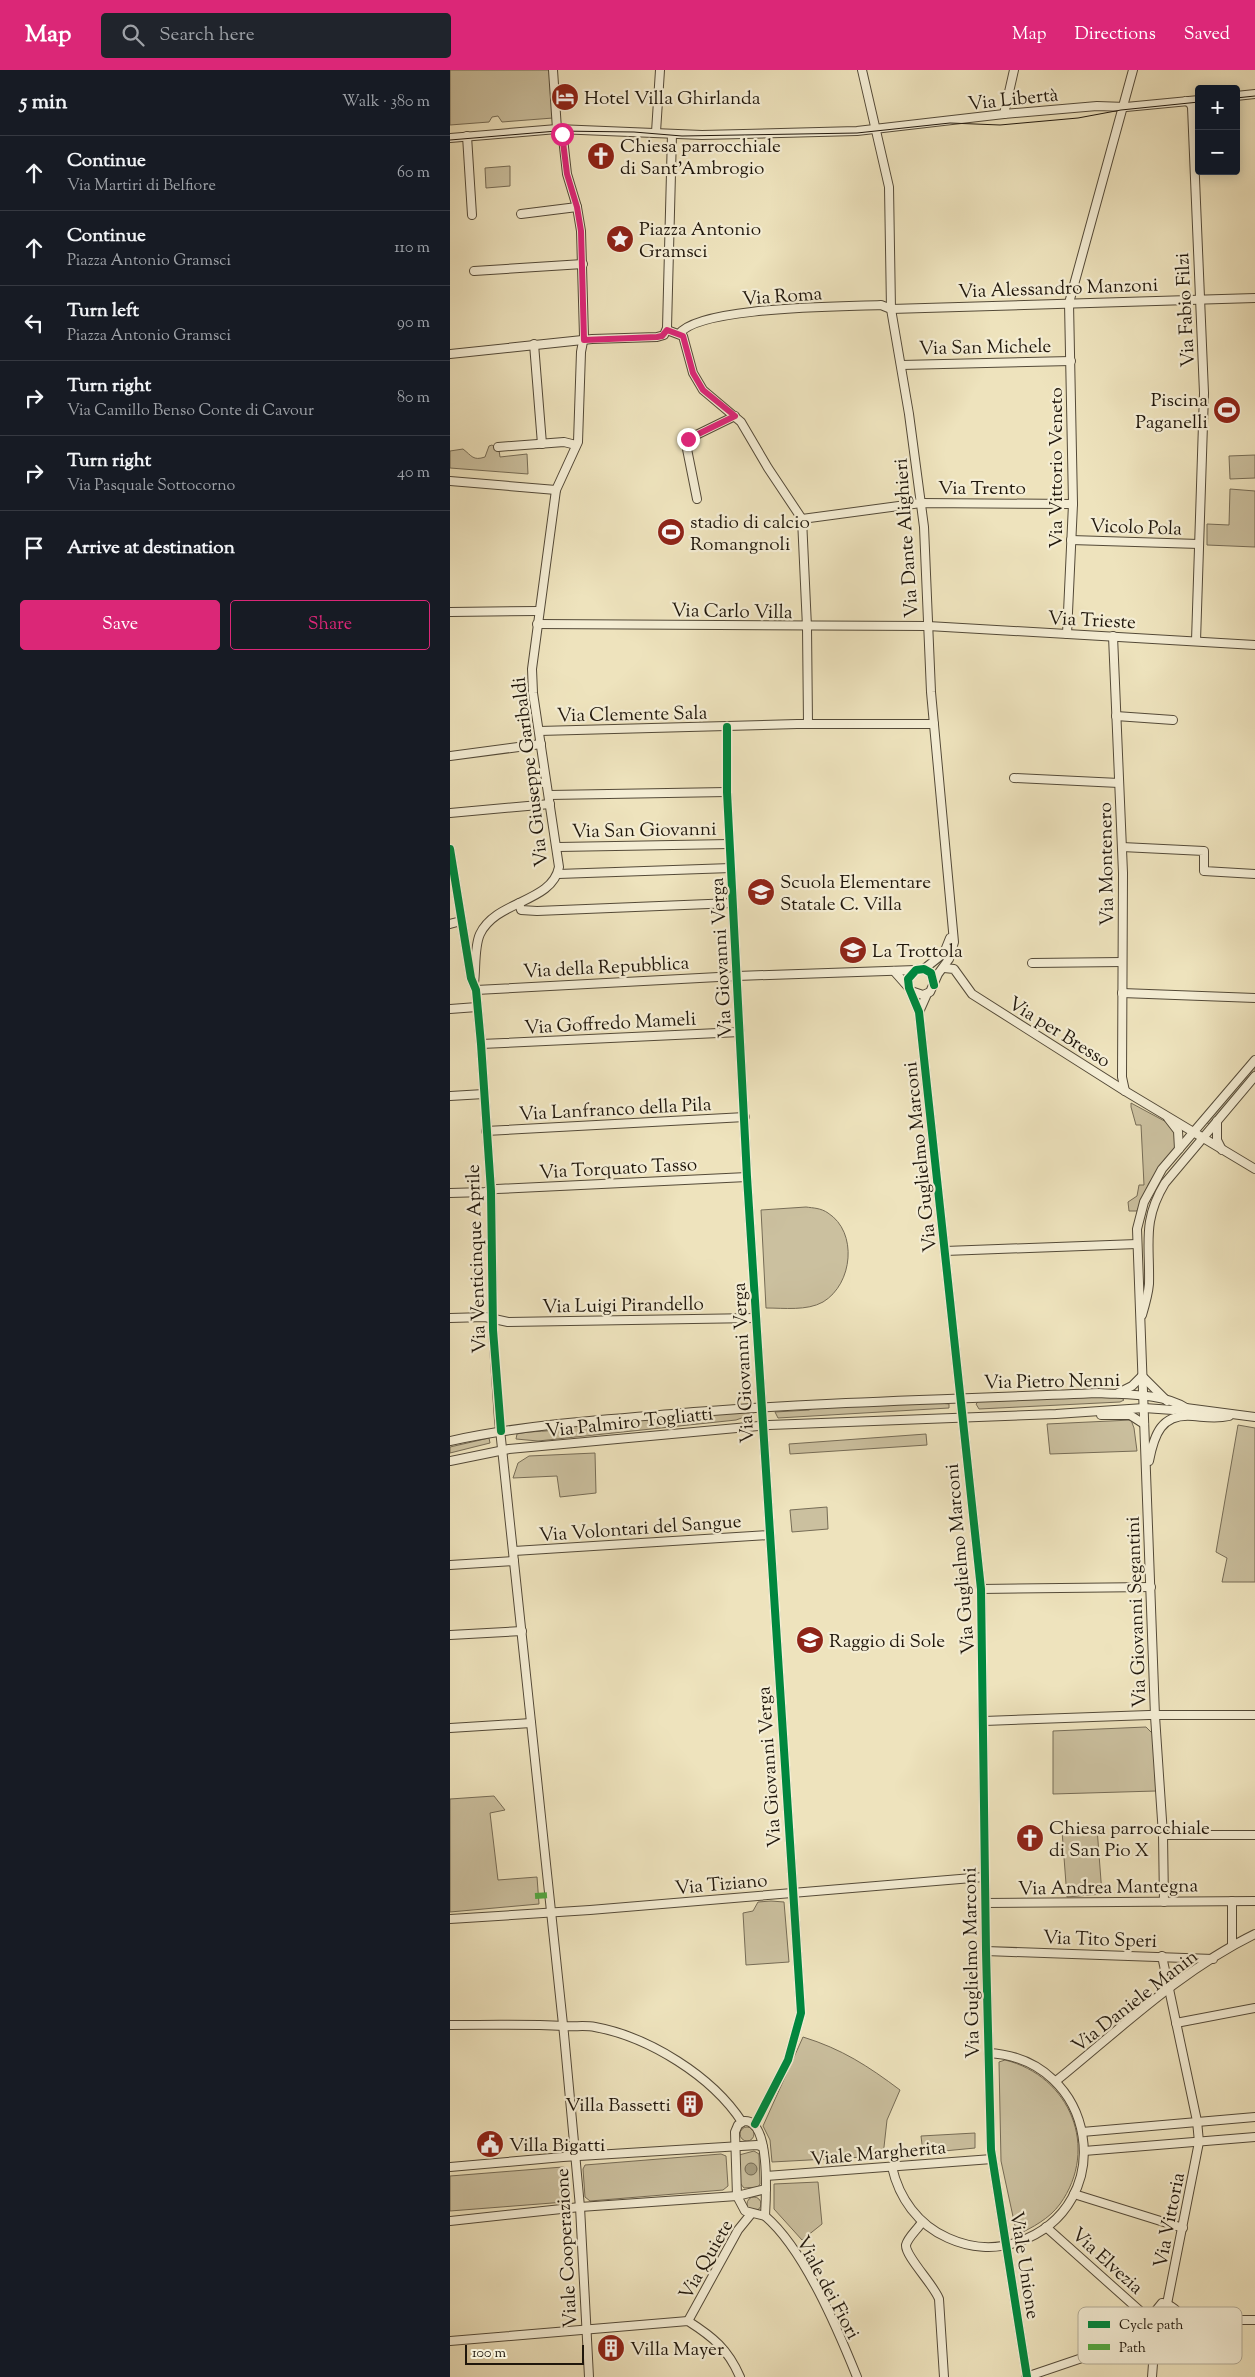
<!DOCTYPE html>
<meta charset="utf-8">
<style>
:root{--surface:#171b24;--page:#20242c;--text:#f1f3f6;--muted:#9ea1a6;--line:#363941;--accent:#db2777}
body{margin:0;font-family:"Sorts Mill Goudy",serif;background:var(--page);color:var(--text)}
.controls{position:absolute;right:15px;top:15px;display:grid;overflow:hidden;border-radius:5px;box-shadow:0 2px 12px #0003}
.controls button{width:45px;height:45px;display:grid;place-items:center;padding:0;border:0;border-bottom:1px solid var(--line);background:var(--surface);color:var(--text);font:25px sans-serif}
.scale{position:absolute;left:15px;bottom:12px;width:119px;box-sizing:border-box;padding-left:5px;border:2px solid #20170c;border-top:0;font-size:14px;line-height:18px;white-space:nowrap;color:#20170c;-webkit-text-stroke:4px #f4edd4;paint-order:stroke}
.stop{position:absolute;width:15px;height:15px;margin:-11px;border:4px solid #db2777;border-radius:50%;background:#fff}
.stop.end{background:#db2777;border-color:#fff;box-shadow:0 1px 5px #0008}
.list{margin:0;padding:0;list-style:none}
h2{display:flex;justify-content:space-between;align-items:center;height:65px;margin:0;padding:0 20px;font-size:21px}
h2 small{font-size:16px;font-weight:400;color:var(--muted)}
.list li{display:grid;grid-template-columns:32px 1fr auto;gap:15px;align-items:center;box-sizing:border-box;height:75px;padding:0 20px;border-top:1px solid var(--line)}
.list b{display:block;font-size:19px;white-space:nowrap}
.list p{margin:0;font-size:16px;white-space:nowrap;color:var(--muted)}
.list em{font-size:16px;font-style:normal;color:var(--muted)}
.actions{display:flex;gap:10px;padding:15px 20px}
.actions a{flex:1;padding:11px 0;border:1px solid var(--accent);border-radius:5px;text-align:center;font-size:18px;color:var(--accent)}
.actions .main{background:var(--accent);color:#fff}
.icon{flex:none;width:28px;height:28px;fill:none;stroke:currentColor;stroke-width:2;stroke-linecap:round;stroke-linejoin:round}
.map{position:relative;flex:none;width:805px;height:2307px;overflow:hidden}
header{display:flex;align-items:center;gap:30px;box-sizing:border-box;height:70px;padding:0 25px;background:var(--accent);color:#fff}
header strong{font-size:24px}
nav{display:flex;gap:28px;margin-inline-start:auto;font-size:18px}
.search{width:350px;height:45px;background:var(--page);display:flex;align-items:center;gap:12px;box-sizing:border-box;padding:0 18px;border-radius:5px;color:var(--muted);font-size:19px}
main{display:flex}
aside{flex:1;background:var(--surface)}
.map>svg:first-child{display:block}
.green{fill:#cbc09f;stroke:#766c56}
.water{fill:#a89e81;stroke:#726852}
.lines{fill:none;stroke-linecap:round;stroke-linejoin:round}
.minor-casing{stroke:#544a38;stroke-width:10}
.minor{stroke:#f4edd4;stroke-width:8}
.tram{stroke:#20170c;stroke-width:1}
.quiet{stroke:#52a941;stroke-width:6;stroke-dasharray:12 6;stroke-linecap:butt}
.cycleway-casing{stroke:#f4edd4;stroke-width:11}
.cycleway{stroke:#00873e;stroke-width:8}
.route{stroke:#db2777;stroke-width:6}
.labels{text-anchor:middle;stroke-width:4.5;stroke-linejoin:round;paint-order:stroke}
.poi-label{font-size:19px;fill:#20170c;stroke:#f4edd4;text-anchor:start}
.street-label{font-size:19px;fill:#20170c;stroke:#f4edd4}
.key{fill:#f4edd4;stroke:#b4ad98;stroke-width:1}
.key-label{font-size:14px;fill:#20170c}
</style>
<header>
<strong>Map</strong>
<div class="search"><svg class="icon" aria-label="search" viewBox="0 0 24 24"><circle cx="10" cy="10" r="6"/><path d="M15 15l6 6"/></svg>Search here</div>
<nav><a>Map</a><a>Directions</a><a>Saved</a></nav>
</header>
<main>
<aside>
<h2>5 min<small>Walk · 380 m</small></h2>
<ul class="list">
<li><svg class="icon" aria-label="ahead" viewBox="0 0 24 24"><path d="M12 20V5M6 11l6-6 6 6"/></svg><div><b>Continue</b><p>Via Martiri di Belfiore</p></div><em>60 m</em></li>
<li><svg class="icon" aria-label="ahead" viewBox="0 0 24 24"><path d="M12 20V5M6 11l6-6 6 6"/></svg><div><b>Continue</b><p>Piazza Antonio Gramsci</p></div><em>110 m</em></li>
<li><svg class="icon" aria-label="left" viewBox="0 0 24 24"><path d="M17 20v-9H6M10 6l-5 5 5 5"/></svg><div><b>Turn left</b><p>Piazza Antonio Gramsci</p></div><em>90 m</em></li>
<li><svg class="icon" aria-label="right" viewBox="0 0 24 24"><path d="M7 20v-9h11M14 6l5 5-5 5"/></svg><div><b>Turn right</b><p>Via Camillo Benso Conte di Cavour</p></div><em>80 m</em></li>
<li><svg class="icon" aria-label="right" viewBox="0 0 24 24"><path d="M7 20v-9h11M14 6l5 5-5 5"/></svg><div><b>Turn right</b><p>Via Pasquale Sottocorno</p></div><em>40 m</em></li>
<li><svg class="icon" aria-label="arrive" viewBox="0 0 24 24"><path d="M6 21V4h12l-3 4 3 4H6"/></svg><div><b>Arrive at destination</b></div></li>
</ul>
<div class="actions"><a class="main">Save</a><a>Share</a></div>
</aside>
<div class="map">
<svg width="805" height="2307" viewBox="0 0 805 2307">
<rect width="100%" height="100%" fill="#eee3bd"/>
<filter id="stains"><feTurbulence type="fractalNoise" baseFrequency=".004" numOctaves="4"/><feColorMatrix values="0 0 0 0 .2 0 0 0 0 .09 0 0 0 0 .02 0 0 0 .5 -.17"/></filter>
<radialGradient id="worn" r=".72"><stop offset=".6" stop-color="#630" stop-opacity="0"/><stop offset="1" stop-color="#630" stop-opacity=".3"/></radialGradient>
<g class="green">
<polygon points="0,0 100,0 103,48 52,52 48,46 42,47 39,52 0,55"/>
<polygon points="60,96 60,116 36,118 35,98"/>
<path d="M42,375L49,380L50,387L77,384L78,404L0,398V381L13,379C22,386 23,391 35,387L39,376Z"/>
<polygon points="805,385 805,408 780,409 779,386"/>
<polygon points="780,419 805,421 805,477 757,475 757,454 779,455"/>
<polygon points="805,997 805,1002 759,1055 757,1052"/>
<polygon points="681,1033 720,1054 726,1060 725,1079 699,1113 687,1141 679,1141 678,1132 687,1126 689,1115 694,1115 691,1055 686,1055 681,1037"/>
<path d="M356,1137C363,1138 371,1138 378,1143C408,1162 403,1214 373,1232C357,1241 334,1238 316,1238L311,1140Z"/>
<polygon points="658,1326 670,1327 674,1330 670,1332 529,1339 526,1334 529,1331"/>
<polygon points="490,1333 499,1334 499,1338 328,1348 325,1342 359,1340 365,1337"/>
<path d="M294,1341H302L303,1344L286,1350L88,1371L66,1369L67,1364C83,1360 100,1363 116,1357Z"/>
<polygon points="681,1350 684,1358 687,1381 600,1384 597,1354"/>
<polygon points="788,1355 805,1358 805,1512 772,1512 777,1488 766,1482"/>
<polygon points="476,1364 477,1375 340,1384 339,1374"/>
<polygon points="39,1368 40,1373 0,1383 0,1377"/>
<polygon points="145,1383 146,1423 110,1427 107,1406 63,1408 68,1393 79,1386"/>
<polygon points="377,1437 378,1459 342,1462 340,1440"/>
<polygon points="696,1657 703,1664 706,1721 603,1724 603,1661"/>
<polygon points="44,1726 55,1740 40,1743 48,1810 87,1807 89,1834 0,1842 0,1729"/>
<polygon points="647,1758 652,1824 617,1827 612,1761"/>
<polygon points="321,1831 334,1832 339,1892 296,1895 293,1843 303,1841 308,1832"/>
<path d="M353,1967C392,1979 418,1996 450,2020L437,2050L433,2086L322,2092L320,2070L313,2056Z"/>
<path d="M555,1990C620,2006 650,2078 610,2134C599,2149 583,2157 567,2165L551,2091L549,1992Z"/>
<circle cx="297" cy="2064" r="7"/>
<polygon points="525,2063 525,2078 473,2083 471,2066"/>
<polygon points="304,2081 309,2084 310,2114 308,2117 294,2118 290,2113 289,2085"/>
<polygon points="271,2084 276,2086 278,2116 273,2120 140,2131 135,2127 133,2099 135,2095"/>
<polygon points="113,2097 117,2099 119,2129 115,2132 0,2141 0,2106"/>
<polygon points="368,2112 372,2154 352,2170 324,2139 324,2114"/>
<circle cx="304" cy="2134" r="7"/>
</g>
<circle class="water" cx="301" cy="2099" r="6"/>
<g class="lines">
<g class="minor-casing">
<g id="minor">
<polyline points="103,0 107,59"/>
<polyline points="412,0 439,117 441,239 459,344 474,457 481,622 504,872 499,889 488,904 480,922 473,925 461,921"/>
<polyline points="786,26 805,24"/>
<polyline points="736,31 740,33 742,37 754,323 746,571"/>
<polyline points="554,44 564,0"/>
<polyline points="206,62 210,0"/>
<polyline points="17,66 22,145"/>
<polyline points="0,68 107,59 252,65 407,61 554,44 647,36 676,37 749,30"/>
<polyline points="71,144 127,137"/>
<polyline points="24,201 133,194"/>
<polyline points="217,260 233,266 243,303 253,320 291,352 318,398 352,449 357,557 358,654"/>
<path d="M229,264C249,236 394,237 431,235L441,239L805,228"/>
<polyline points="84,274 92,374"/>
<polyline points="0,284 142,269 207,267 214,265 217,258 222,64"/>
<polyline points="451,295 621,291"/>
<polyline points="48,377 114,372 126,375"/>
<polyline points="0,411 106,420"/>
<polyline points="247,429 236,374 238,369 285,346"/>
<polyline points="352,449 471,433 623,434"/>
<polyline points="621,470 749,474"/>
<polyline points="0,542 89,541"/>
<polyline points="87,554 478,556 805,575"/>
<polyline points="617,564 623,434 619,233 683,0"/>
<polyline points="663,566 673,803 672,1007 675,1021"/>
<polyline points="666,646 723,650"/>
<polyline points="277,657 277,722 297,1107 351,1943 338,1990 305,2054"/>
<polyline points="89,661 347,654 484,654"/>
<polyline points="0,686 91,674"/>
<polyline points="564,708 669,713"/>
<polyline points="99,725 277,722"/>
<polyline points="0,743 100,734"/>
<polyline points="108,777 280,774"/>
<polyline points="672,777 754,781 754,801 805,804"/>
<polyline points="0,779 21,908 26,920 31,974 41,1121 43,1260 49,1350 114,1964 130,2137 139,2307"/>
<polyline points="108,804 281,798"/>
<polyline points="69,833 71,840 87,841 283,833"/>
<polyline points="0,854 11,851"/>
<polyline points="582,893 672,892"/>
<polyline points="494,898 504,899 522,924 675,1021 805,1099"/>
<polyline points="474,899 494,883 500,868"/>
<polyline points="444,901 459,918"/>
<path d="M24,913C26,899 24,877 30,864C46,830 102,833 109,797L83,623L82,599L106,420L128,372L131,282L134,266L131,161L127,137L117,104L112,59"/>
<polyline points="484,915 481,903 474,899 466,900 458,909 459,918 469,942 531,1519 536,1881 541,2080 577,2307"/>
<polyline points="26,920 287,906 466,900"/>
<polyline points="672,923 805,928"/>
<polyline points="0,939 27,937"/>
<polyline points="469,942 477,924"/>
<polyline points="31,974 290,962"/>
<polyline points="0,1026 34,1024"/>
<polyline points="718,1048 728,1061 729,1079"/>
<polyline points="767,1051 767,1070 772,1080"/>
<polyline points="36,1061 295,1047"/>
<polyline points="0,1123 35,1122 47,1119 297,1107"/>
<polyline points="495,1181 687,1174"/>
<path d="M692,1245C695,1235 698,1225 699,1214C700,1173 692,1151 715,1113L805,1006"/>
<polyline points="0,1248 35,1247 58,1252 305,1248"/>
<polyline points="692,1306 717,1331"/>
<polyline points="668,1323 682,1316 692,1306"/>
<polyline points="651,1345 680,1345 694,1354"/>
<path d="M0,1371C73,1355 147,1350 222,1344C364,1332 507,1329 649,1323C677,1325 712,1323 736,1338"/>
<polyline points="0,1391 59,1379 319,1355 606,1344 694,1338 723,1340 736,1338 805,1347"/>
<path d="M699,1391C704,1365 711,1343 743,1346C756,1347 766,1349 779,1346"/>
<polyline points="64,1481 319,1465"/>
<polyline points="0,1495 64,1491"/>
<polyline points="531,1519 701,1517"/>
<polyline points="0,1565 72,1561"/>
<polyline points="534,1651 699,1645 805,1645"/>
<polyline points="0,1658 81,1653"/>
<polyline points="713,1765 805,1765"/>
<polyline points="782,1831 782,1875"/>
<polyline points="714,1832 713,1765 705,1646 687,1159 694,1132 712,1099 805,990"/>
<polyline points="535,1833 805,1831"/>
<polyline points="0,1849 140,1840 534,1807"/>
<polyline points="536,1881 763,1889"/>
<polyline points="712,1886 747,2051 749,2072 717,2234"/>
<polyline points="726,1953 805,1938"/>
<path d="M0,1955C38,1955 76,1954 114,1956C124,1957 135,1955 145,1957C199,1967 262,2006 292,2052"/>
<path d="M606,2011C669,1960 731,1900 805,1864"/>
<path d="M294,2051C321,2049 316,2128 315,2146L295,2141L287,2126L285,2062L288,2055Z"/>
<polyline points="632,2062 805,2047"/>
<polyline points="634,2081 805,2067"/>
<polyline points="0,2097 113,2087 307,2075 313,2077"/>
<path d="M442,2097C449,2128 468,2155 498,2168C520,2178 545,2180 568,2172C671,2136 647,1988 538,1983"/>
<polyline points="316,2106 542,2089"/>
<polyline points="624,2124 733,2158"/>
<path d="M315,2146C354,2179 388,2260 407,2307"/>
<polyline points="0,2151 130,2137 287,2126 316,2119"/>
<path d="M472,2152C468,2159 458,2167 456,2175C455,2186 484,2215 489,2229L494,2307"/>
<polyline points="596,2157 698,2248"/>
<path d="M712,2233C720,2234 731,2242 731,2250L711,2277L704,2280L690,2271L687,2264Z"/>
<polyline points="731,2250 805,2250"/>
<polyline points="238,2251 288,2160 301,2144"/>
<path d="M0,2271L238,2251C263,2267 278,2279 290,2307"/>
<polyline points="576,2307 688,2269"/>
<polyline points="702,2307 704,2280"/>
</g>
</g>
<use href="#minor" class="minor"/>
<g class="tram">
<polyline points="786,28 805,26"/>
<polyline points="0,70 107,61 184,62 232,66 407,63 500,53 550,55 628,48 671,40 749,32"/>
</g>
<polyline class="quiet" points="85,1826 99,1825"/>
<g class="cycleway-casing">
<g id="cycleway">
<polyline points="277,657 277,722 297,1107 351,1943 338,1990 305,2054"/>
<polyline points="0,779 21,908 26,920 31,974 41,1121 43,1260 51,1361"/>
<polyline points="484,915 481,903 474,899 466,900 458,909 459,918 469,942 531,1519 536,1881 541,2080 577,2307"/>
</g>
</g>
<use href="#cycleway" class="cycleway"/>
</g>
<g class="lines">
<polyline class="route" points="112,64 117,104 127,137 131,161 134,270 207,267 212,266 217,260 233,266 243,303 253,320 285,346 238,369"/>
</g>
<defs>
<g id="hotel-disc" transform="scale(1.4375)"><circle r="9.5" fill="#8f2418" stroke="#f4edd4"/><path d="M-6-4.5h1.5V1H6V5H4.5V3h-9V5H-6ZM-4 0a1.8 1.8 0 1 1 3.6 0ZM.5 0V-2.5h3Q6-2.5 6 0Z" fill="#fff"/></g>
<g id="church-disc" transform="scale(1.4375)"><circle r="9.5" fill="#8f2418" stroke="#f4edd4"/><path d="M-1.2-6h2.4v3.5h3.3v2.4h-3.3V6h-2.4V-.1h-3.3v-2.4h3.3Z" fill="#fff"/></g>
<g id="sight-disc" transform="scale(1.4375)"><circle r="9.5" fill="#8f2418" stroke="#f4edd4"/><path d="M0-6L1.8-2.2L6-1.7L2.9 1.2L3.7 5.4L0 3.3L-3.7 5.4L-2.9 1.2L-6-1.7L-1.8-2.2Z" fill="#fff"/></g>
<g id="stadium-disc" transform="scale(1.4375)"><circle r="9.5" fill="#8f2418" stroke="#f4edd4"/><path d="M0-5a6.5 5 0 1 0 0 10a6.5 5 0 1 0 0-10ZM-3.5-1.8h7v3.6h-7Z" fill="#fff"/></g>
<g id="school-disc" transform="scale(1.4375)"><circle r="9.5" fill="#8f2418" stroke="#f4edd4"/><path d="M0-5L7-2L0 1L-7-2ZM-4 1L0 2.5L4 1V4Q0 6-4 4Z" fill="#fff"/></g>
<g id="building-disc" transform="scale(1.4375)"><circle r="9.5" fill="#8f2418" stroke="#f4edd4"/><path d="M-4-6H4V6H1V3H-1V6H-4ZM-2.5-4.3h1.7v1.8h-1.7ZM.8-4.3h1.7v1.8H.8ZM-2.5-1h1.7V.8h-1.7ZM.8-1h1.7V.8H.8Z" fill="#fff"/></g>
<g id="civic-disc" transform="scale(1.4375)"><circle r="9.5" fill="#8f2418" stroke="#f4edd4"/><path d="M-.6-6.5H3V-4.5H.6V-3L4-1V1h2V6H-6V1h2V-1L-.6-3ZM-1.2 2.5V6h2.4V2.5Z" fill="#fff"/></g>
</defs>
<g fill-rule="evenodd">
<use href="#hotel-disc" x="115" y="27"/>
<use href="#church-disc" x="151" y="86"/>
<use href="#sight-disc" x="170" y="169"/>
<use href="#stadium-disc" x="777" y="340"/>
<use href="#stadium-disc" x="221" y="462"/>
<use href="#school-disc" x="311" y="822"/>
<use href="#school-disc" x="403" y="880"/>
<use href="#school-disc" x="360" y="1570"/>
<use href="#church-disc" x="580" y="1768"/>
<use href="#building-disc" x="240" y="2034"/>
<use href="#civic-disc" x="40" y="2074"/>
<use href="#building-disc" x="161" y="2278"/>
</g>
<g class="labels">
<g class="poi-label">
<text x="134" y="34">Hotel Villa Ghirlanda</text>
<text x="170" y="82">Chiesa parrocchiale<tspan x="170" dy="22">di Sant'Ambrogio</tspan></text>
<text x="189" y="165">Piazza Antonio<tspan x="189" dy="22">Gramsci</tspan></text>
<text x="758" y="336" text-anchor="end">Piscina<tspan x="758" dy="22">Paganelli</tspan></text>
<text x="240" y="458">stadio di calcio<tspan x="240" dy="22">Romangnoli</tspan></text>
<text x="330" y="818">Scuola Elementare<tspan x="330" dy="22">Statale C. Villa</tspan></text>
<text x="422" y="887">La Trottola</text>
<text x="379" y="1577">Raggio di Sole</text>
<text x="599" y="1764">Chiesa parrocchiale<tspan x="599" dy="22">di San Pio X</tspan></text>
<text x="221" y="2041" text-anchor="end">Villa Bassetti</text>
<text x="59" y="2081">Villa Bigatti</text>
<text x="180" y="2285">Villa Mayer</text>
</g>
<g class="street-label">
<text transform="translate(563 28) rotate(-6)" y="7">Via Libertà</text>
<text transform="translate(608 217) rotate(-2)" y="7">Via Alessandro Manzoni</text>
<text transform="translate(332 225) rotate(-4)" y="7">Via Roma</text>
<text transform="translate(734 240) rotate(-93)" y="7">Via Fabio Filzi</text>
<text transform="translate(535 276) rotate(-1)" y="7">Via San Michele</text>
<text transform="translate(605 398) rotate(-90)" y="7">Via Vittorio Veneto</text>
<text x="532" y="424">Via Trento</text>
<text transform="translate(686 456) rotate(2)" y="7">Vicolo Pola</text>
<text transform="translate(455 468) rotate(-94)" y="7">Via Dante Alighieri</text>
<text transform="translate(282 540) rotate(1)" y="7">Via Carlo Villa</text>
<text transform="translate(642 549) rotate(3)" y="7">Via Trieste</text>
<text transform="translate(182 643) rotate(-1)" y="7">Via Clemente Sala</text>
<text transform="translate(79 702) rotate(-97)" y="7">Via Giuseppe Garibaldi</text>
<text transform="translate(194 759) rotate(-1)" y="7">Via San Giovanni</text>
<text transform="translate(655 794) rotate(-91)" y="7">Via Montenero</text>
<text transform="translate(270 888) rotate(-93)" y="7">Via Giovanni Verga</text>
<text transform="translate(156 896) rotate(-3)" y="7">Via della Repubblica</text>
<text transform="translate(160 952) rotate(-3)" y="7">Via Goffredo Mameli</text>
<text transform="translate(610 961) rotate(32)" y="7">Via per Bresso</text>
<text transform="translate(165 1038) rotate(-3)" y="7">Via Lanfranco della Pila</text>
<text transform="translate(469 1087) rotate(-96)" y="7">Via Guglielmo Marconi</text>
<text transform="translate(168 1097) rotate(-3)" y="7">Via Torquato Tasso</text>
<text transform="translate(25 1189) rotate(-92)" y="7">Via Venticinque Aprile</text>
<text transform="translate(173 1234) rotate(-1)" y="7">Via Luigi Pirandello</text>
<text transform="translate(292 1293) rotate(-93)" y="7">Via Giovanni Verga</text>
<text transform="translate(602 1310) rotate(-1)" y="7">Via Pietro Nenni</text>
<text transform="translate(179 1351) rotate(-6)" y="7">Via Palmiro Togliatti</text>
<text transform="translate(190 1457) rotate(-4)" y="7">Via Volontari del Sangue</text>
<text transform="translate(509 1489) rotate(-95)" y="7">Via Guglielmo Marconi</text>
<text transform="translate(685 1542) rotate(-92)" y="7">Via Giovanni Segantini</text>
<text transform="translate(318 1697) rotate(-94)" y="7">Via Giovanni Verga</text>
<text transform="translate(271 1813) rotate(-5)" y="7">Via Tiziano</text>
<text transform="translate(658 1816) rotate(-1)" y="7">Via Andrea Mantegna</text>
<text transform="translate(650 1868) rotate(2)" y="7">Via Tito Speri</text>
<text transform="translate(520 1893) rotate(-91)" y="7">Via Guglielmo Marconi</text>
<text transform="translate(684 1930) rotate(-38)" y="7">Via Daniele Manin</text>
<text transform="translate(428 2082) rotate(-5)" y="7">Viale Margherita</text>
<text transform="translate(718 2150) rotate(-79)" y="7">Via Vittoria</text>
<text transform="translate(115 2178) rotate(-93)" y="7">Viale Cooperazione</text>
<text transform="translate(255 2189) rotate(-60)" y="7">Via Quiete</text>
<text transform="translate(658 2190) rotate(42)" y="7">Via Elvezia</text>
<text transform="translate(576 2195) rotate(81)" y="7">Viale Unione</text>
<text transform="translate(379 2217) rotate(62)" y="7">Viale dei Fiori</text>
</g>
</g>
<rect x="628" y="2237" width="164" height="57" rx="8" class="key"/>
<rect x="638" y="2251" width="22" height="7" fill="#00873e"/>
<rect x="638" y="2274" width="22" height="6" fill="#52a941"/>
<g class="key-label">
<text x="669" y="2259">Cycle path</text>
<text x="669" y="2282">Path</text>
</g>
<rect width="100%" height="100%" filter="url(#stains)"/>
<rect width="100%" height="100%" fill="url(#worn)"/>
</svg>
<div class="controls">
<button>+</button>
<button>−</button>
</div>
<div class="scale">100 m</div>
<div class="stop" style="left:112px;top:64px"></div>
<div class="stop end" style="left:238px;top:369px"></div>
</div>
</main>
